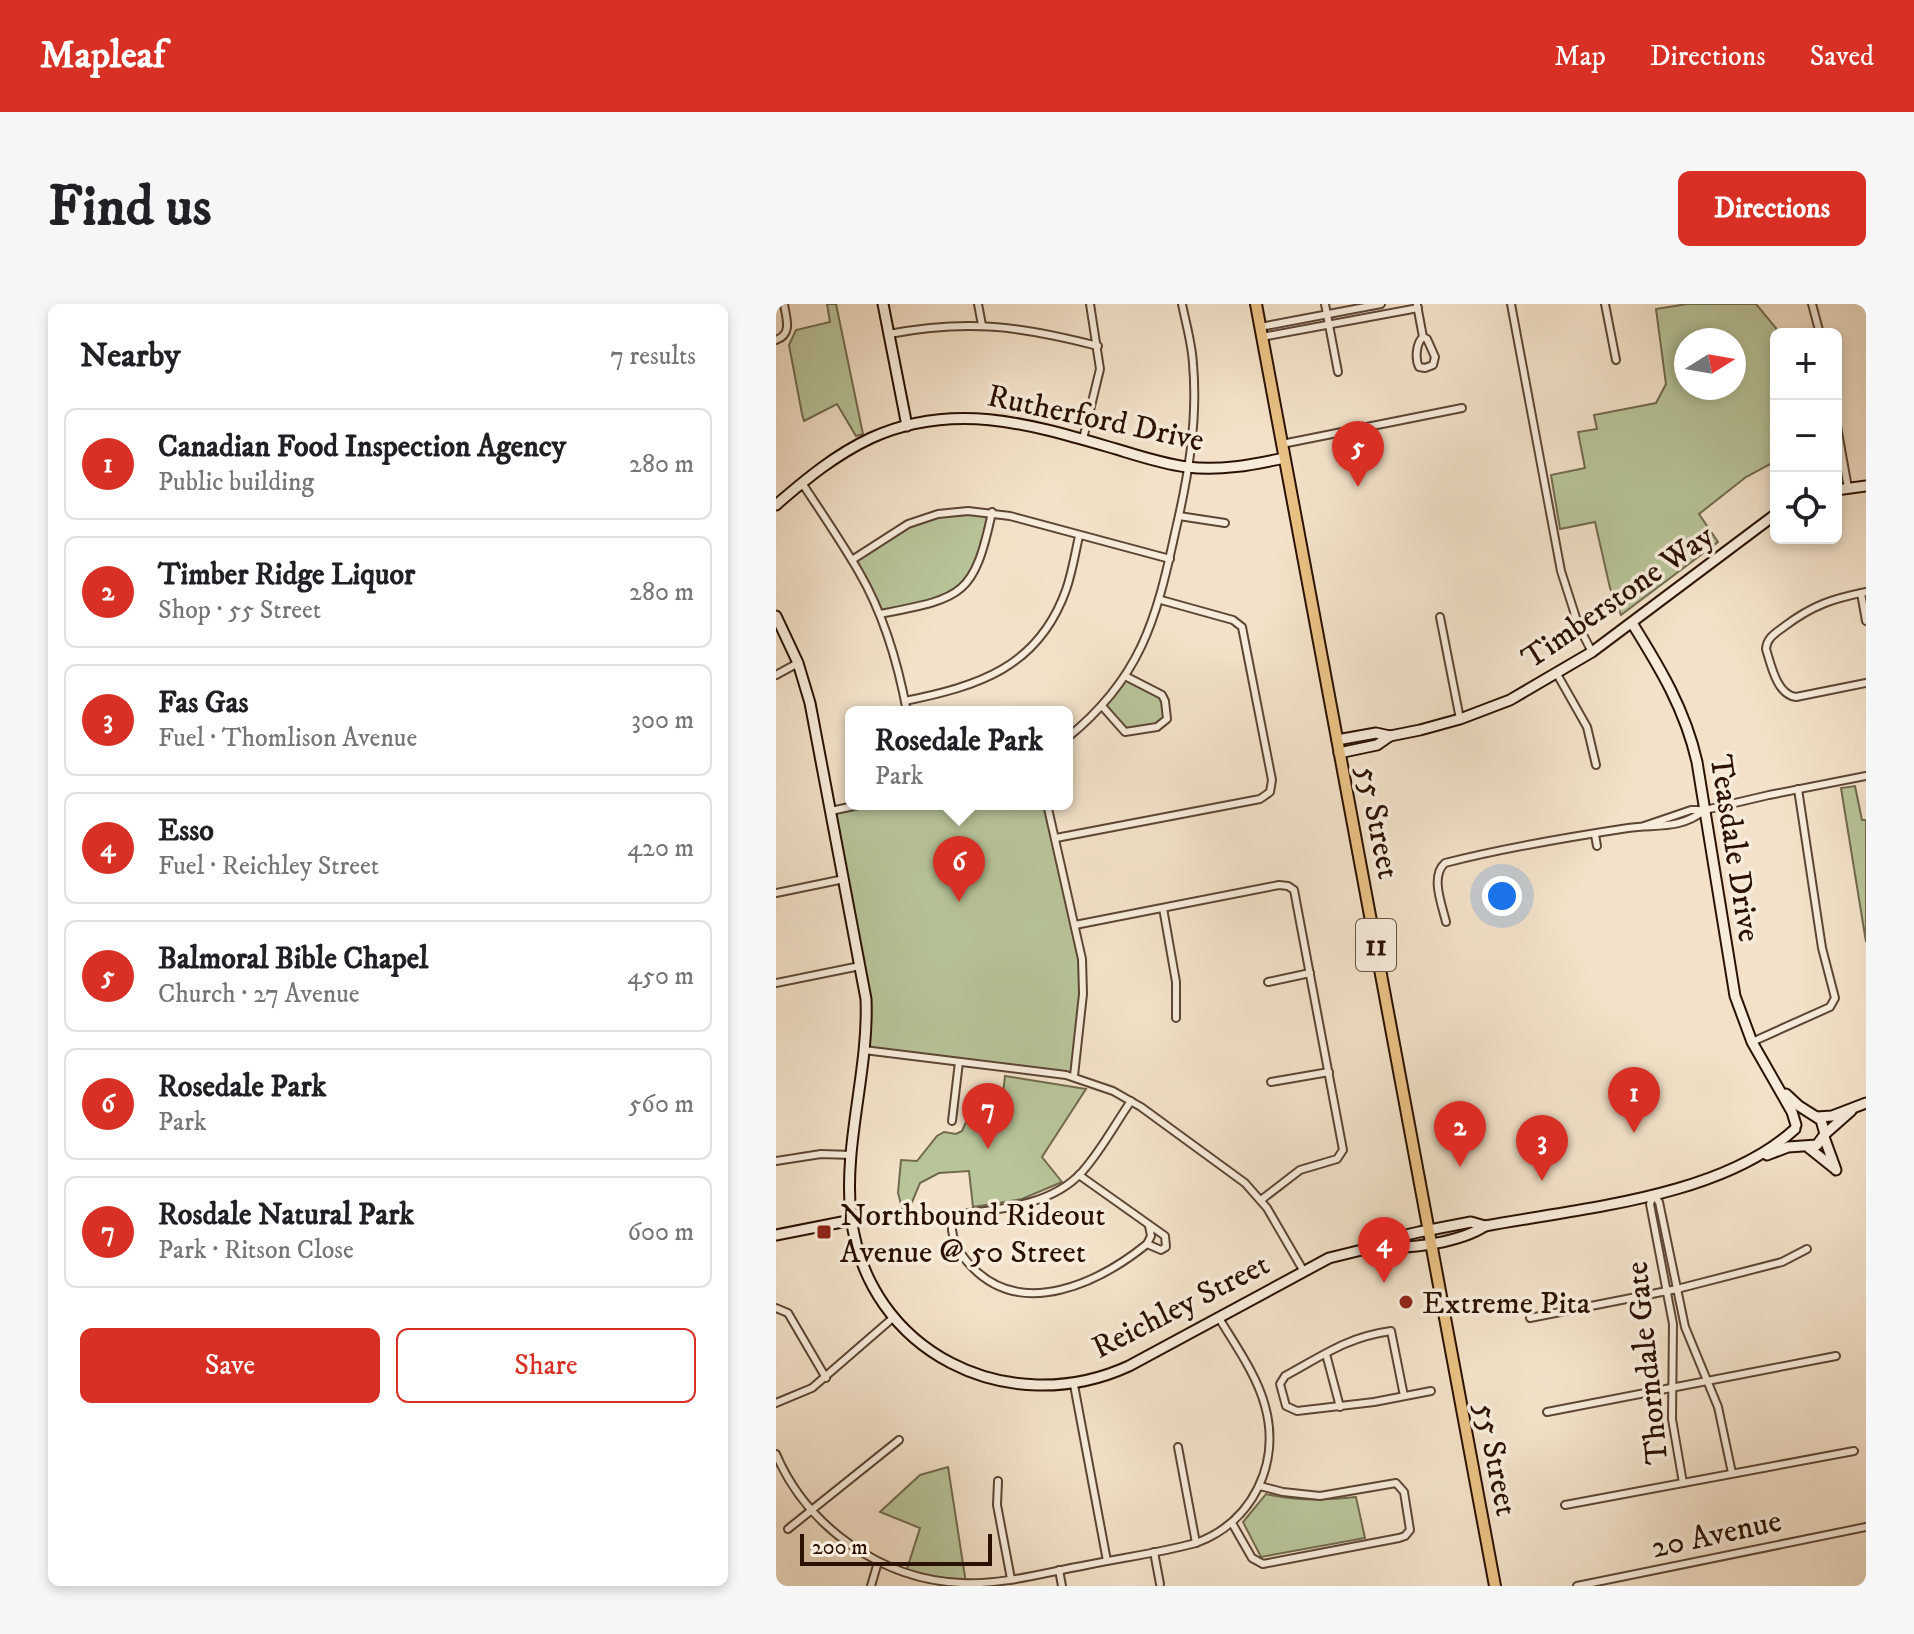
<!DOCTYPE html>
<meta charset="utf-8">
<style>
:root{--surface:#fff;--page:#f6f6f6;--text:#202124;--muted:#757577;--line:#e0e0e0;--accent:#d93025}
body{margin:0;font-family:"IM FELL DW Pica",serif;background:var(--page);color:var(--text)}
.controls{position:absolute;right:24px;top:24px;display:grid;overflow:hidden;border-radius:12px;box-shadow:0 4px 12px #0003}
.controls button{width:72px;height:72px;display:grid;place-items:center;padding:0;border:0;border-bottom:2px solid var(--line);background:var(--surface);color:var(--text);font:40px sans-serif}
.compass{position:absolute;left:898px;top:24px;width:72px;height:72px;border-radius:50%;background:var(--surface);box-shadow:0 4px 12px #0003;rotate:79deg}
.scale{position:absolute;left:24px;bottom:20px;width:192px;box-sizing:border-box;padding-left:8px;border:4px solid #2b1102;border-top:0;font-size:22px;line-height:28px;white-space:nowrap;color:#2b1102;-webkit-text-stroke:6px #f7ecdc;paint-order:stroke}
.you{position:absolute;left:726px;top:592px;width:28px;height:28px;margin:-20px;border:6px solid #fff;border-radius:50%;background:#1a73e8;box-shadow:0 0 0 12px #1a73e833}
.badge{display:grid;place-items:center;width:52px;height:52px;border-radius:50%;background:var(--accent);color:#fff;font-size:26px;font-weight:700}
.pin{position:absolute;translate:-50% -66px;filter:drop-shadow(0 2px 4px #0008)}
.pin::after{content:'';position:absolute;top:42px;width:28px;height:24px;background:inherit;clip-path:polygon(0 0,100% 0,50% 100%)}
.popup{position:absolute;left:69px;top:402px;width:228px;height:104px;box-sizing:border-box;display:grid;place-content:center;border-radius:12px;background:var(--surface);filter:drop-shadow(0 2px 6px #0005);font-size:26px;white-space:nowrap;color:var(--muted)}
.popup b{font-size:30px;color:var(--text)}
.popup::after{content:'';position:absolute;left:50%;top:100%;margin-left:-16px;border:16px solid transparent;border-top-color:var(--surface)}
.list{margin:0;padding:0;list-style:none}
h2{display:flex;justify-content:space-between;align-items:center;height:104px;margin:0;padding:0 32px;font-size:34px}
h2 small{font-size:26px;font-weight:400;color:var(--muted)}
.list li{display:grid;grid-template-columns:52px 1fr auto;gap:24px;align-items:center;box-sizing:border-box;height:112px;margin:0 16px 16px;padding:0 16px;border:2px solid var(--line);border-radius:12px}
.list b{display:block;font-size:30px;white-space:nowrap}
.list p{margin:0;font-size:26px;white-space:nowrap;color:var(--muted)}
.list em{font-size:26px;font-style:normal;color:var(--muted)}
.actions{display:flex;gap:16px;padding:24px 32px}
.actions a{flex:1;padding:18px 0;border:2px solid var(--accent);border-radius:12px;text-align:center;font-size:28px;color:var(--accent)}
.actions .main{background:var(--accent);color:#fff}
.icon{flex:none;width:44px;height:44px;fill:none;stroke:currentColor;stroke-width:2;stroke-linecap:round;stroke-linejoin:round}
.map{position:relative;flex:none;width:1090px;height:1282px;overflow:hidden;border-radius:12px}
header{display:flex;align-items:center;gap:48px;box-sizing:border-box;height:112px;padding:0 40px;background:var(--accent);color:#fff}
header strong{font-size:38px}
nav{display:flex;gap:44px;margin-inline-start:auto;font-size:28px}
.intro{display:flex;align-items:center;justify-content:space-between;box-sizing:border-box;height:192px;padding:0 48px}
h1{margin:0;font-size:56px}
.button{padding:20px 36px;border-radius:12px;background:var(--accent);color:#fff;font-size:28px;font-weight:700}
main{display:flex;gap:48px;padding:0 48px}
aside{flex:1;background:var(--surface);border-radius:12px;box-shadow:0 4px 12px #0003}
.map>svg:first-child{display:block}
.green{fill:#b8c499;stroke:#726a4e;stroke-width:2;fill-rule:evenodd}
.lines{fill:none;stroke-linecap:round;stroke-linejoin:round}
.street-casing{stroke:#5d4534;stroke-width:10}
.secondary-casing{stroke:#2b1102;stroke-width:13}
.primary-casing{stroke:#2b1102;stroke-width:14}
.street{stroke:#f7ecdc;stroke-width:6}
.secondary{stroke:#f7ecdc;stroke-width:9}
.primary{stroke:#eac184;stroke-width:10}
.poi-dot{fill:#8f2418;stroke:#f7ecdc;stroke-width:3}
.labels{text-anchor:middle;stroke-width:7;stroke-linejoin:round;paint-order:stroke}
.shield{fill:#f7ecdc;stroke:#685343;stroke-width:2}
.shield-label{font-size:30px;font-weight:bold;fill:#2b1102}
.street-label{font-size:32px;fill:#2b1102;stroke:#f7ecdc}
.poi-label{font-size:32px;fill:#2b1102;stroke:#f7ecdc;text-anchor:start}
</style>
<header>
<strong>Mapleaf</strong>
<nav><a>Map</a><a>Directions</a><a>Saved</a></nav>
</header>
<div class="intro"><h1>Find us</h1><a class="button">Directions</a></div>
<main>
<aside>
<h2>Nearby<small>7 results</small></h2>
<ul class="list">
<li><span class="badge">1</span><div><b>Canadian Food Inspection Agency</b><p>Public building</p></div><em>280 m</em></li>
<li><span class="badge">2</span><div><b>Timber Ridge Liquor</b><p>Shop · 55 Street</p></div><em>280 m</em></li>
<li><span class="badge">3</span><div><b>Fas Gas</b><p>Fuel · Thomlison Avenue</p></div><em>300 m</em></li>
<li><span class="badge">4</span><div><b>Esso</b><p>Fuel · Reichley Street</p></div><em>420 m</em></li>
<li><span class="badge">5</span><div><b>Balmoral Bible Chapel</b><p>Church · 27 Avenue</p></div><em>450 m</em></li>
<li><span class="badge">6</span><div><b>Rosedale Park</b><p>Park</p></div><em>560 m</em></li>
<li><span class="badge">7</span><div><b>Rosdale Natural Park</b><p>Park · Ritson Close</p></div><em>600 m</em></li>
</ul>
<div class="actions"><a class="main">Save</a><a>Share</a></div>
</aside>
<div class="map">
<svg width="1090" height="1282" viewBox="0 0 1090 1282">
<rect width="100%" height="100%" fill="#f3e2c9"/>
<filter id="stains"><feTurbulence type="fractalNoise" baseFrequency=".0025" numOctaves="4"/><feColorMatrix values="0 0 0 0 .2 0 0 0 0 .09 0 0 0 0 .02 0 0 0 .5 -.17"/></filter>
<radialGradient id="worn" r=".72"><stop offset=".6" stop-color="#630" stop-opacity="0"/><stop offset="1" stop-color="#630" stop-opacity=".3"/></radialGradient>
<g class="green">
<polygon points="51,0 60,0 87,130 80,132 61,100 28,117 26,110 13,41 20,26 54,18"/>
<path d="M911,0H980L1000,24V157L970,173L923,210L942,238L845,311L834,284L819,218L784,225L775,171L809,164L802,128L821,125L818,111L880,99L890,80L880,5ZM910,36H958V84H910Z"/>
<polygon points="216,208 202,261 177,291 104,310 76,256 104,235 162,210"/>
<polygon points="349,372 386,391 389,418 351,428 326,402"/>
<polygon points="1079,482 1086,516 1090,516 1090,638 1065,484"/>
<polygon points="87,500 271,500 303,638 308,679 298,772 88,746 90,710 55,507"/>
<polygon points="229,772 310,785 266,853 286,878 246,895 197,903 193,867 163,869 144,879 129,915 122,889 125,856 141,857 161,832 168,828 180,830 186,827 191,816 224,818"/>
<polygon points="172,1163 190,1279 130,1268 144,1224 104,1208 144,1171"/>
<path d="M490,1190C521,1197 548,1197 580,1193L589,1234L485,1253L467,1218Z"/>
</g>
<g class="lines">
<g class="street-casing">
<g id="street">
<polyline points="202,0 206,21"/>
<polyline points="549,0 562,68"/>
<polyline points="735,0 785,267 803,323 816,348"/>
<polyline points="829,0 840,56"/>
<polyline points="1036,0 1044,30"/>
<path d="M641,1L647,33C640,39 639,55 643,63L649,64L657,61L659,53L651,35L647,33"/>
<polyline points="484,23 605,0"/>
<path d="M113,30C192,15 244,22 322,42"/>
<polyline points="486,33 642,4"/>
<path d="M0,36C17,30 10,14 8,0"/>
<polyline points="1060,117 1072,184"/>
<polyline points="307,135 324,65 314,0"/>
<polyline points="506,140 686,104"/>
<path d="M26,179C45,208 65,237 83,268C108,311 122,359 131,408"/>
<polyline points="403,212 449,219"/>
<polyline points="76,256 132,220 162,210 192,207 234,212 394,255"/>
<path d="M1090,288C1056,295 1037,301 1009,322C1000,329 991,333 990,345C995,361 1001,391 1020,393L1090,379"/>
<polyline points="1085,289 1090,317"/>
<path d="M104,310C185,294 198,294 216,208"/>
<polyline points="664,313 684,415"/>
<polyline points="781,370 811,423 820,461"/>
<polyline points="0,371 22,359"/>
<path d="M129,397C202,382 262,364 290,286C296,269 299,250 303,232"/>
<polyline points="326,402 349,428 381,423 391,415 389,397 386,391 349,372"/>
<path d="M291,434C364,375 380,317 399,229C412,174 422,117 417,60C416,40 410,20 406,0"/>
<polyline points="271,500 306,655 307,690 298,772"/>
<polyline points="55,507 87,500"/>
<polyline points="868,522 915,506 929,506 993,491 1090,472"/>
<polyline points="819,531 821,542"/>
<polyline points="280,534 484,495 494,488 496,476 466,323 457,316 385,296"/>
<polyline points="0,589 68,575"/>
<polyline points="387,604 400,678 400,714"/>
<path d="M670,618C666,601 654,572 669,559C727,544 793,533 852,524C882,520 903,526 929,506"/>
<polyline points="299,621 503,581 512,582 518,586 567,846 561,855 524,866 485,896"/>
<polyline points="492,678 534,669"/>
<polyline points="0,679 84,662"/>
<polyline points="976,738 1054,703 1059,694 1046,644 1022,485"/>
<polyline points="88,746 290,771 337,787 365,803 469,879 491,904 527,966"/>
<polyline points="495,778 553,768"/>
<path d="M355,797C339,820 325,847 306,868C276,901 226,905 185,910L176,918C174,934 185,952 196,963C247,1016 324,978 371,940L375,932L373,922"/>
<polyline points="176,817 183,758"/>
<polyline points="0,857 45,850 76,851"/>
<polyline points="303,871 389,932 390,943 385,946 371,940"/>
<polyline points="877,891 874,900 897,1020 896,1115 907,1179"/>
<polyline points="877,891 883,898 909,1023 942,1103 956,1169"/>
<polyline points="0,1004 12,1009 50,1074"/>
<polyline points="754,1014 901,985 1006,958 1031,945"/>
<polyline points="550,1050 564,1103"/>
<polyline points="298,1081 331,1257"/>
<path d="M628,1092L615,1027C571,1033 546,1052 509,1072L504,1080L510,1102L521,1107L598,1098L655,1087"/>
<polyline points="0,1099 36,1084 118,1013"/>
<polyline points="771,1108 1060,1052"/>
<polyline points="402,1143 420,1239"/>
<path d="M0,1150C31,1223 106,1276 186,1279C226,1281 267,1269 306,1262C344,1254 383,1249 420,1239C477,1218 505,1159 489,1102C481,1071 459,1041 443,1014"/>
<polyline points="222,1177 221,1201 235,1275"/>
<polyline points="789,1201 1078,1147"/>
<polyline points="456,1219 476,1254 487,1260 623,1234 629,1232 634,1226 628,1188 620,1179 544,1192 507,1188 484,1182"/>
<polyline points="12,1225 123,1136"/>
<polyline points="378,1248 384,1280"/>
<polyline points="283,1266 286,1282"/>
<polyline points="95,1282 102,1258"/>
<polyline points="801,1282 1090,1223"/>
</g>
</g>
<g class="secondary-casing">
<g id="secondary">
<polyline points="107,0 131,122"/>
<polyline points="1060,186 1090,182"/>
<path d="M0,201C30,175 59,151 95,134C179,96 257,121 340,145C363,152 387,160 411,163C444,167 476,161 508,154"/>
<path d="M0,312L22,359L34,399L90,695C93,767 67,840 75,912C91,1049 233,1117 353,1062L553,954L606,941L621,933L643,928L695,918L709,922"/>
<path d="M856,319C884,364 909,405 921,458L959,692L976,738L1016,808L1020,821"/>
<polyline points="561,436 600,429 614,432 644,426 684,415 734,396 816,348 1000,210"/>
<polyline points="563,449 601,441 614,432"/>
<polyline points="1041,813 1056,812 1090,799"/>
<polyline points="1049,830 1075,807"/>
<polyline points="1048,833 1060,866"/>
<polyline points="1033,844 1058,864"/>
<polyline points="991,851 1012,843 1041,841 1049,830 1045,816 1023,802 1010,790"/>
<polyline points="0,931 76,916"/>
<path d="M606,941C633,947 686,937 709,922C806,904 945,893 1019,825"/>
</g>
</g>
<g class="primary-casing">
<polyline id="primary" points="480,0 719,1282"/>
</g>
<use href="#street" class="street"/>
<use href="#secondary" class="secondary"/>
<use href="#primary" class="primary"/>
</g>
<g class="poi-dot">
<rect x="40" y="920" width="16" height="16" rx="4"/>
<circle cx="630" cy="998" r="8"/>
</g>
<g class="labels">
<rect class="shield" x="580" y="615" width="40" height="52" rx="6"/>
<g class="shield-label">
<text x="600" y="651">11</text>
</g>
<g class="street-label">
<text transform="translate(320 113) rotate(12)" y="11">Rutherford Drive</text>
<text transform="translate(841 292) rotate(-35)" y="11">Timberstone Way</text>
<text transform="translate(603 518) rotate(79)" y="11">55 Street</text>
<text transform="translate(960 544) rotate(81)" y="11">Teasdale Drive</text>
<text transform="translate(404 1001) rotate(-27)" y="11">Reichley Street</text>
<text transform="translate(870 1059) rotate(-96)" y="11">Thorndale Gate</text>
<text transform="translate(721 1155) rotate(79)" y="11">55 Street</text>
<text transform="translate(940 1229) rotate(-12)" y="11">20 Avenue</text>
</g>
<g class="poi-label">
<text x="64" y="921">Northbound Rideout<tspan x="64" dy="37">Avenue @ 50 Street</tspan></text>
<text x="646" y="1009">Extreme Pita</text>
</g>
</g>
<rect width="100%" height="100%" filter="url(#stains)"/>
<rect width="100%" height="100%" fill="url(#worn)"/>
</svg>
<div class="controls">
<button>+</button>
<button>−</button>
<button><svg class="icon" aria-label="locate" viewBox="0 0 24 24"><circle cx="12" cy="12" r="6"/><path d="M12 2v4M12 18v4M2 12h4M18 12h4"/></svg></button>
</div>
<svg class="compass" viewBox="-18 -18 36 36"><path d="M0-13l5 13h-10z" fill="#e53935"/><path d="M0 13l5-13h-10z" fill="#757577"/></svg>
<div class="scale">200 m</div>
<div class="you"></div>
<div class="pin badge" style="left:858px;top:829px">1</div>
<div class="pin badge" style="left:684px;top:863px">2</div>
<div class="pin badge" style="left:766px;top:877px">3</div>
<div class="pin badge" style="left:608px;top:979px">4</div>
<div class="pin badge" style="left:582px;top:183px">5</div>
<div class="pin badge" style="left:183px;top:598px">6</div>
<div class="popup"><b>Rosedale Park</b>Park</div>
<div class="pin badge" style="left:212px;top:845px">7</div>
</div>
</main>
